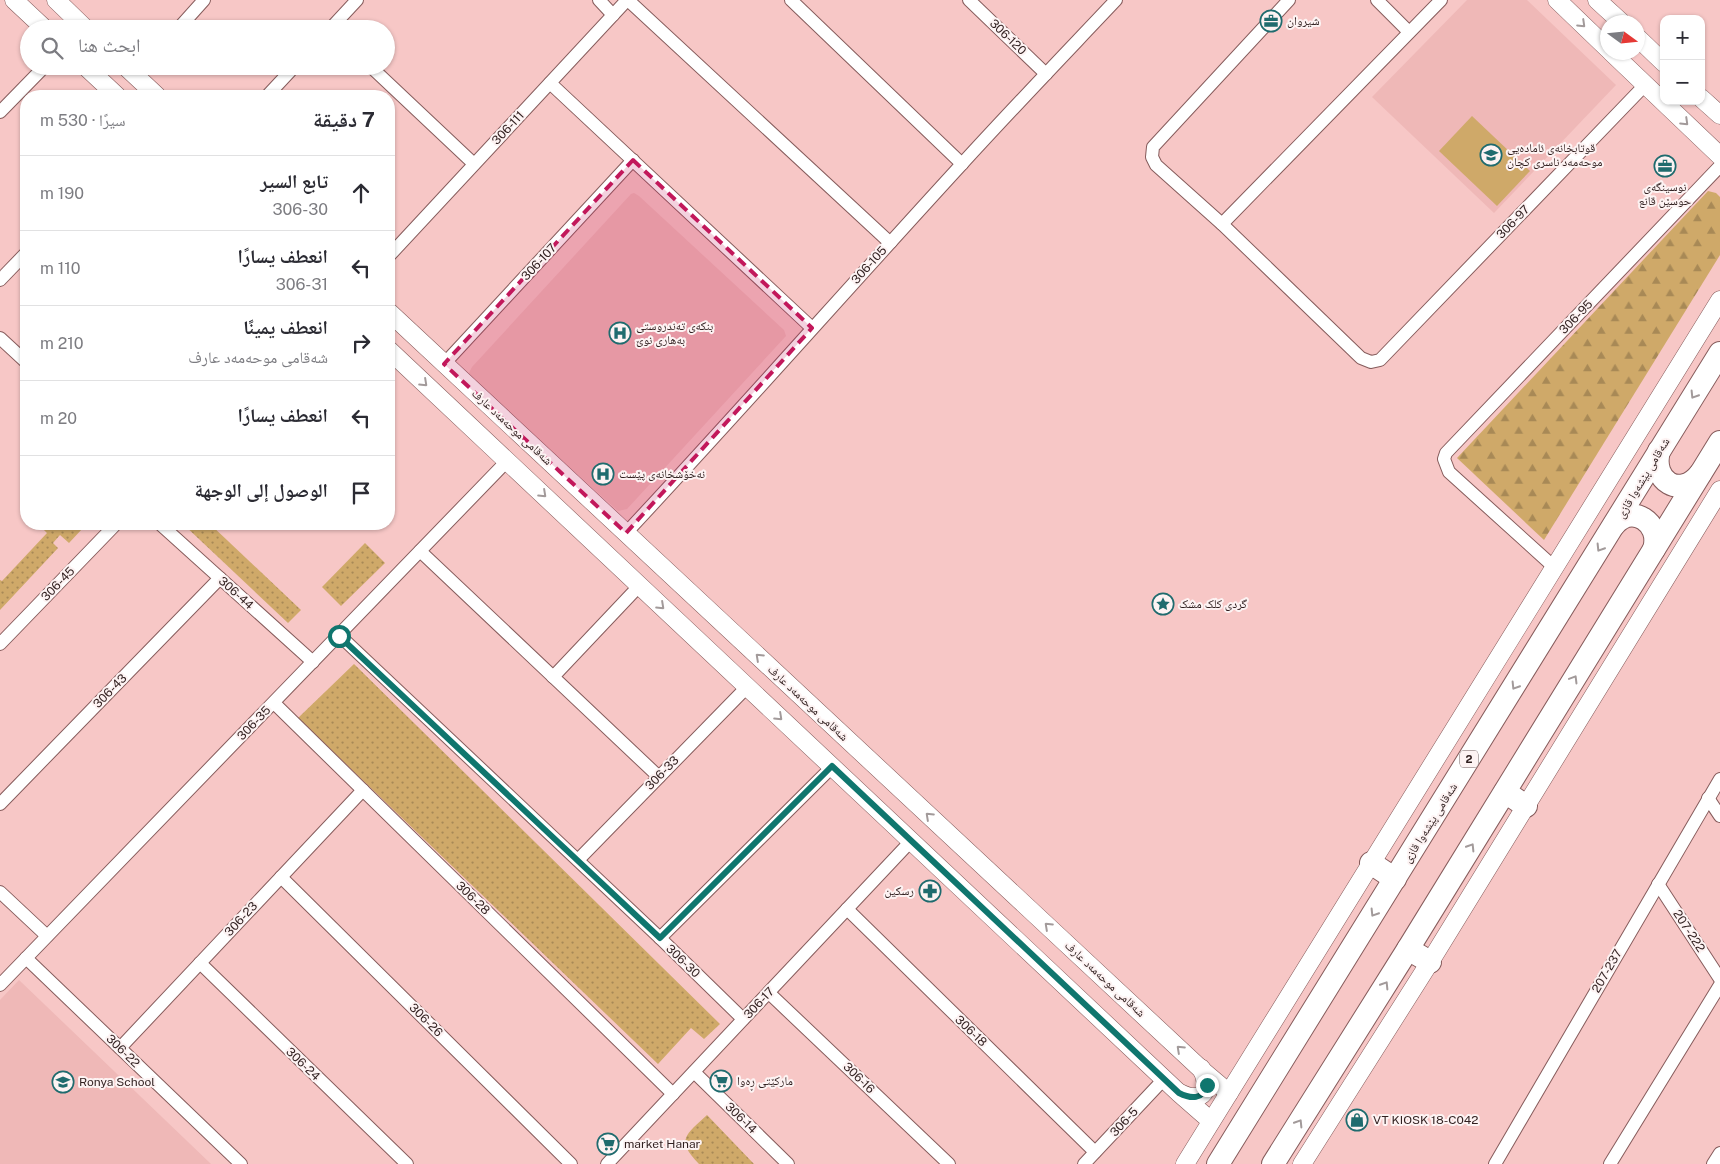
<!DOCTYPE html>
<html lang="ar">
<meta charset="utf-8">
<style>
:root{--surface:#fff;--page:#f7f7f7;--text:#2b2b33;--muted:#7c7c81;--line:#e1e1e2}
body{margin:0;font-family:"Public Sans","Noto Naskh Arabic",sans-serif;background:var(--page);color:var(--text);direction:rtl}
.controls{position:absolute;right:15px;top:15px;display:grid;overflow:hidden;border-radius:10px;box-shadow:0 1px 4px #0004}
.controls button{width:45px;height:45px;display:grid;place-items:center;padding:0;border:0;border-bottom:1px solid var(--line);background:var(--surface);color:var(--text);font:25px sans-serif}
.compass{position:absolute;left:1600px;top:15px;width:45px;height:45px;border-radius:50%;background:var(--surface);box-shadow:0 1px 4px #0004;rotate:105deg}
.stop{position:absolute;width:15px;height:15px;margin:-11px;border:4px solid #0f766e;border-radius:50%;background:#fff}
.stop.end{background:#0f766e;border-color:#fff;box-shadow:0 1px 5px #0008}
.list{margin:0;padding:0;list-style:none}
h2{display:flex;justify-content:space-between;align-items:center;height:65px;margin:0;padding:0 20px;font-size:21px}
h2 small{font-size:16px;font-weight:400;color:var(--muted)}
.list li{display:grid;grid-template-columns:32px 1fr auto;gap:15px;align-items:center;box-sizing:border-box;height:75px;padding:0 20px;border-top:1px solid var(--line)}
.list b{display:block;font-size:19px;white-space:nowrap}
.list p{margin:0;font-size:16px;white-space:nowrap;color:var(--muted)}
.list em{font-size:16px;font-style:normal;color:var(--muted)}
.icon{flex:none;width:28px;height:28px;fill:none;stroke:currentColor;stroke-width:2;stroke-linecap:round;stroke-linejoin:round}
.map{position:relative;flex:none;width:1720px;height:1164px;overflow:hidden;direction:ltr}
.search{position:absolute;background:var(--surface);box-shadow:0 1px 4px #0004;left:20px;top:20px;width:375px;height:55px;display:flex;align-items:center;gap:12px;box-sizing:border-box;padding:0 18px;border-radius:28px;color:var(--muted);font-size:19px}
.panel{position:absolute;background:var(--surface);box-shadow:0 1px 4px #0004;left:20px;top:90px;width:375px;height:440px;border-radius:20px;direction:rtl}
.map>svg:first-child{display:block}
.built{fill:#efb8b7}
.grass{fill:url(#grass-dots)}
.forest{fill:url(#forest-firs)}
.park{fill:#cfa969}
.lines{fill:none;stroke-linecap:round;stroke-linejoin:round}
.street-casing{stroke:#865c5c;stroke-width:14}
.secondary-casing{stroke:#865c5c;stroke-width:19}
.highway-casing{stroke:#865c5c;stroke-width:24}
.street{stroke:#fff;stroke-width:12}
.secondary{stroke:#fff;stroke-width:18}
.highway{stroke:#fff;stroke-width:22}
.oneway{stroke:#a29a9a}
.route{stroke:#0f766e;stroke-width:6}
.marked{fill:#c2185b;fill-opacity:0.2;stroke:#c2185b;stroke-width:4;stroke-dasharray:10 6;stroke-linejoin:round}
.labels{text-anchor:middle;stroke-width:4;stroke-linejoin:round;paint-order:stroke}
.shield{fill:#fdf3f3;stroke:#6e5f5f;stroke-width:1}
.shield-label{font-size:11px;font-weight:bold;fill:#301f1f}
.poi-label{font-size:12px;fill:#301f1f;stroke:#fdf3f3;text-anchor:start}
.street-label{font-size:12px;fill:#301f1f;stroke:#fdf3f3}
</style>
<div class="map">
<svg width="1720" height="1164" viewBox="0 0 1720 1164">
<defs>
<pattern id="grass-dots" width="8" height="8" patternUnits="userSpaceOnUse" patternTransform="scale(1.25)"><rect width="8" height="8" fill="#cfa969"/><path d="M2 2h.1M6 6h.1" fill="none" stroke="#a88956" stroke-width="1.8" stroke-linecap="round"/></pattern>
<pattern id="forest-firs" width="22" height="20" patternUnits="userSpaceOnUse" patternTransform="scale(1.25)"><rect width="22" height="20" fill="#cfa969"/><path d="M5 1l3.5 6h-7zM16 11l3.5 6h-7z" fill="#a88956"/></pattern>
</defs>
<rect width="100%" height="100%" fill="#f7c7c6"/>
<g class="built">
<polygon points="1467,0 1527,0 1616,85 1494,213 1372,97"/>
<polygon points="634,193 639,196 784,330 786,336 627,509 618,511 470,377 469,373 472,367 631,194"/>
<polygon points="19,980 211,1164 0,1164 0,1000"/>
</g>
<g class="grass">
<polygon points="38,524 52,524 55,526 57,524 79,524 83,528 69,543 60,535 53,543 58,548 0,610 0,580 2,581 47,533"/>
<polygon points="183,524 210,524 301,610 288,623"/>
<polygon points="365,543 385,563 341,606 322,587"/>
<polygon points="354,664 720,1024 704,1039 691,1028 658,1064 298,718"/>
<path d="M707,1115L754,1164H699C675,1139 686,1135 707,1115Z"/>
</g>
<polygon class="forest" points="1708,191 1716,193 1720,197 1720,255 1544,540 1457,458"/>
<polygon class="park" points="1472,116 1530,171 1497,206 1439,151"/>
<g class="lines">
<g class="street-casing">
<g id="street">
<polyline points="599,0 613,15"/>
<polyline points="628,0 886,239 891,242"/>
<polyline points="791,0 962,164"/>
<polyline points="969,0 1046,74"/>
<polyline points="1289,0 1153,147 1152,157 1156,165 1222,224 1361,358 1371,362 1380,360 1645,85"/>
<polyline points="1377,0 1409,32"/>
<polyline points="178,29 204,0"/>
<polyline points="330,29 357,0"/>
<polyline points="370,66 474,164"/>
<polyline points="550,83 812,328"/>
<polyline points="267,96 295,66"/>
<polyline points="0,112 45,66"/>
<polyline points="1222,224 1441,0"/>
<polyline points="389,256 627,0"/>
<polyline points="0,280 26,253"/>
<polyline points="0,338 26,362"/>
<polyline points="444,364 633,160"/>
<polyline points="160,524 313,662"/>
<path d="M626,533C739,412 849,287 961,165C1012,109 1064,55 1116,0"/>
<polyline points="420,551 659,777"/>
<polyline points="1554,567 1449,472 1444,459 1446,453 1720,166"/>
<polyline points="339,635 660,938 743,1019"/>
<polyline points="0,644 116,524"/>
<polyline points="553,677 640,585"/>
<polyline points="274,703 673,1094"/>
<polyline points="1708,798 1720,816"/>
<polyline points="0,804 220,578"/>
<polyline points="578,860 747,687"/>
<polyline points="281,877 571,1164"/>
<polyline points="1658,884 1720,979"/>
<polyline points="0,892 47,936"/>
<polyline points="847,909 1095,1152"/>
<polyline points="660,938 832,767"/>
<polyline points="26,958 241,1164"/>
<polyline points="200,963 407,1164"/>
<polyline points="0,985 507,461"/>
<polyline points="769,993 949,1164"/>
<polyline points="120,1048 363,790"/>
<polyline points="694,1072 788,1164"/>
<polyline points="607,1164 911,841"/>
<polyline points="1084,1164 1164,1079"/>
<polyline points="1495,1164 1720,779"/>
<polyline points="1610,1164 1720,985"/>
<polyline points="1713,1164 1720,1153"/>
</g>
</g>
<g class="secondary-casing">
<g id="secondary">
<polyline points="14,0 45,29"/>
<polyline points="56,0 86,29"/>
<polyline points="1557,0 1608,49"/>
<polyline points="1597,0 1621,22"/>
<polyline points="1638,38 1664,63"/>
<polyline points="1611,52 1720,156"/>
<polyline points="85,66 117,96"/>
<polyline points="125,66 157,96"/>
<polyline points="1701,98 1720,115"/>
<polyline points="389,312 1203,1071 1229,1093"/>
<polyline points="389,350 1179,1093 1211,1121"/>
<path d="M1180,1093C1204,1105 1212,1089 1201,1068"/>
<polyline points="1185,1164 1720,300"/>
<polyline points="1302,1164 1430,962 1720,490"/>
</g>
</g>
<g class="highway-casing">
<g id="highway">
<path d="M1659,451C1651,481 1680,499 1700,474"/>
<path d="M1614,525C1632,503 1662,523 1654,549"/>
<polyline points="1505,792 1526,806"/>
<polyline points="1371,863 1395,879"/>
<polyline points="1408,949 1430,962"/>
<polyline points="1218,1164 1720,353"/>
<polyline points="1273,1164 1408,949 1720,442"/>
</g>
</g>
<use href="#street" class="street"/>
<use href="#secondary" class="secondary"/>
<use href="#highway" class="highway"/>
</g>
<defs><path id="oneway-chevron" d="M-2-3.5L2.5 0L-2 3.5" fill="none" stroke-width="1.6" stroke-linecap="round" stroke-linejoin="round" transform="scale(1.25)"/></defs>
<g class="oneway">
<use href="#oneway-chevron" transform="translate(1582 24) rotate(44)"/>
<use href="#oneway-chevron" transform="translate(1685 122) rotate(44)"/>
<use href="#oneway-chevron" transform="translate(424 383) rotate(43)"/>
<use href="#oneway-chevron" transform="translate(1694 395) rotate(122)"/>
<use href="#oneway-chevron" transform="translate(543 494) rotate(43)"/>
<use href="#oneway-chevron" transform="translate(1600 548) rotate(122)"/>
<use href="#oneway-chevron" transform="translate(661 606) rotate(43)"/>
<use href="#oneway-chevron" transform="translate(759 657) rotate(-137)"/>
<use href="#oneway-chevron" transform="translate(1574 679) rotate(-59)"/>
<use href="#oneway-chevron" transform="translate(1515 686) rotate(122)"/>
<use href="#oneway-chevron" transform="translate(779 717) rotate(43)"/>
<use href="#oneway-chevron" transform="translate(929 816) rotate(-137)"/>
<use href="#oneway-chevron" transform="translate(1471 847) rotate(-58)"/>
<use href="#oneway-chevron" transform="translate(1374 913) rotate(122)"/>
<use href="#oneway-chevron" transform="translate(1048 926) rotate(-137)"/>
<use href="#oneway-chevron" transform="translate(1385 985) rotate(-58)"/>
<use href="#oneway-chevron" transform="translate(1180 1049) rotate(-137)"/>
<use href="#oneway-chevron" transform="translate(1299 1123) rotate(-58)"/>
</g>
<g class="lines">
<path class="route" d="M339,636L660,938L832,766L1179,1093C1191,1099 1203,1100 1207,1085"/>
</g>
<path class="marked" d="M633,160L812,328L626,533L444,364Z"/>
<defs>
<g id="office-ring" transform="scale(1.125)"><circle r="9.5" fill="#fdf3f3" stroke="#1f6b6e" stroke-width="1.5"/><path d="M-6-3h4V-5.5h4V-3h4V5H-6ZM-1-4.5V-3h2v-1.5ZM-6 0V1H6V0Z" fill="#1f6b6e"/></g>
<g id="school-ring" transform="scale(1.125)"><circle r="9.5" fill="#fdf3f3" stroke="#1f6b6e" stroke-width="1.5"/><path d="M0-5L7-2L0 1L-7-2ZM-4 1L0 2.5L4 1V4Q0 6-4 4Z" fill="#1f6b6e"/></g>
<g id="hospital-ring" transform="scale(1.125)"><circle r="9.5" fill="#fdf3f3" stroke="#1f6b6e" stroke-width="1.5"/><path d="M-5-5h3v3.5h4V-5h3V5h-3V1.5h-4V5h-3Z" fill="#1f6b6e"/></g>
<g id="sight-ring" transform="scale(1.125)"><circle r="9.5" fill="#fdf3f3" stroke="#1f6b6e" stroke-width="1.5"/><path d="M0-6L1.8-2.2L6-1.7L2.9 1.2L3.7 5.4L0 3.3L-3.7 5.4L-2.9 1.2L-6-1.7L-1.8-2.2Z" fill="#1f6b6e"/></g>
<g id="pharmacy-ring" transform="scale(1.125)"><circle r="9.5" fill="#fdf3f3" stroke="#1f6b6e" stroke-width="1.5"/><path d="M-2-6h4v4h4v4h-4v4h-4v-4h-4v-4h4Z" fill="#1f6b6e"/></g>
<g id="supermarket-ring" transform="scale(1.125)"><circle r="9.5" fill="#fdf3f3" stroke="#1f6b6e" stroke-width="1.5"/><path d="M-6-5.5h2.5l.6 2H6L4.5 2H-2.5L-4.4-4H-6ZM-1.5 3.2a1.3 1.3 0 1 0 .1 0ZM3 3.2a1.3 1.3 0 1 0 .1 0Z" fill="#1f6b6e"/></g>
<g id="shop-ring" transform="scale(1.125)"><circle r="9.5" fill="#fdf3f3" stroke="#1f6b6e" stroke-width="1.5"/><path d="M-5-2.5h2.3a2.7 3.5 0 0 1 5.4 0H5L5.5 6h-11ZM-1.5-2.5h3a1.5 2.3 0 0 0-3 0Z" fill="#1f6b6e"/></g>
</defs>
<g fill-rule="evenodd">
<use href="#office-ring" x="1271" y="21"/>
<use href="#school-ring" x="1491" y="155"/>
<use href="#office-ring" x="1665" y="166"/>
<use href="#hospital-ring" x="620" y="333"/>
<use href="#hospital-ring" x="603" y="474"/>
<use href="#sight-ring" x="1163" y="604"/>
<use href="#pharmacy-ring" x="930" y="891"/>
<use href="#supermarket-ring" x="721" y="1081"/>
<use href="#school-ring" x="63" y="1082"/>
<use href="#shop-ring" x="1357" y="1120"/>
<use href="#supermarket-ring" x="608" y="1144"/>
</g>
<g class="labels">
<rect class="shield" x="1460" y="750.5" width="18" height="17" rx="4"/>
<g class="shield-label">
<text x="1469" y="763">2</text>
</g>
<g class="poi-label">
<text x="1287" y="25">شيروان</text>
<text x="1507" y="152">قوتابخانەی ئامادەیی<tspan x="1507" dy="14">موحەمەد ناسری کچان</tspan></text>
<text x="1665" y="191" text-anchor="middle">نوسینگەی<tspan x="1665" dy="14">حوسێن قانع</tspan></text>
<text x="636" y="330">بنکەی تەندروستی<tspan x="636" dy="14">بەهاری نوێ</tspan></text>
<text x="619" y="478">نەخۆشخانەی پێست</text>
<text x="1179" y="608">گردی کلک مشک</text>
<text x="914" y="895" text-anchor="end">رسکین</text>
<text x="737" y="1085">مارکێتی ڕەوا</text>
<text x="79" y="1086">Ronya School</text>
<text x="1373" y="1124">VT KIOSK 18-C042</text>
<text x="624" y="1148">market Hanar</text>
</g>
<g class="street-label">
<text transform="translate(1008 37) rotate(44)" y="4">306-120</text>
<text transform="translate(508 128) rotate(-47)" y="4">306-111</text>
<text transform="translate(1513 222) rotate(-46)" y="4">306-97</text>
<text transform="translate(539 262) rotate(-47)" y="4">306-107</text>
<text transform="translate(869 265) rotate(-48)" y="4">306-105</text>
<text transform="translate(1576 317) rotate(-46)" y="4">306-95</text>
<text transform="translate(512 427) rotate(43)" y="4">شەقامی موحەمەد عارف</text>
<text transform="translate(1643 478) rotate(-59)" y="4">شەقامی پێشەوا قازی</text>
<text transform="translate(58 584) rotate(-46)" y="4">306-45</text>
<text transform="translate(236 593) rotate(42)" y="4">306-44</text>
<text transform="translate(110 691) rotate(-46)" y="4">306-43</text>
<text transform="translate(808 703) rotate(43)" y="4">شەقامی موحەمەد عارف</text>
<text transform="translate(254 723) rotate(-46)" y="4">306-35</text>
<text transform="translate(662 773) rotate(-46)" y="4">306-33</text>
<text transform="translate(1430 823) rotate(-58)" y="4">شەقامی پێشەوا قازی</text>
<text transform="translate(473 898) rotate(44)" y="4">306-28</text>
<text transform="translate(241 919) rotate(-47)" y="4">306-23</text>
<text transform="translate(1689 931) rotate(57)" y="4">207-222</text>
<text transform="translate(683 961) rotate(44)" y="4">306-30</text>
<text transform="translate(1607 971) rotate(-60)" y="4">207-237</text>
<text transform="translate(1105 979) rotate(43)" y="4">شەقامی موحەمەد عارف</text>
<text transform="translate(759 1003) rotate(-47)" y="4">306-17</text>
<text transform="translate(426 1020) rotate(45)" y="4">306-26</text>
<text transform="translate(971 1031) rotate(44)" y="4">306-18</text>
<text transform="translate(123 1051) rotate(44)" y="4">306-22</text>
<text transform="translate(303 1064) rotate(44)" y="4">306-24</text>
<text transform="translate(859 1078) rotate(44)" y="4">306-16</text>
<text transform="translate(741 1118) rotate(44)" y="4">306-14</text>
<text transform="translate(1124 1122) rotate(-47)" y="4">306-5</text>
</g>
</g>
</svg>
<div class="controls">
<button>+</button>
<button>−</button>
</div>
<svg class="compass" viewBox="-18 -18 36 36"><path d="M0-13l5 13h-10z" fill="#e53935"/><path d="M0 13l5-13h-10z" fill="#7c7c81"/></svg>
<div class="stop" style="left:339px;top:636px"></div>
<div class="stop end" style="left:1207px;top:1085px"></div>
<div class="search"><svg class="icon" aria-label="search" viewBox="0 0 24 24"><circle cx="10" cy="10" r="6"/><path d="M15 15l6 6"/></svg>ابحث هنا</div>
<section class="panel">
<h2>7 دقيقة<small>سيرًا · 530 m</small></h2>
<ul class="list">
<li><svg class="icon" aria-label="ahead" viewBox="0 0 24 24"><path d="M12 20V5M6 11l6-6 6 6"/></svg><div><b>تابع السير</b><p>306-30</p></div><em>190 m</em></li>
<li><svg class="icon" aria-label="left" viewBox="0 0 24 24"><path d="M17 20v-9H6M10 6l-5 5 5 5"/></svg><div><b>انعطف يسارًا</b><p>306-31</p></div><em>110 m</em></li>
<li><svg class="icon" aria-label="right" viewBox="0 0 24 24"><path d="M7 20v-9h11M14 6l5 5-5 5"/></svg><div><b>انعطف يمينًا</b><p>شەقامی موحەمەد عارف</p></div><em>210 m</em></li>
<li><svg class="icon" aria-label="left" viewBox="0 0 24 24"><path d="M17 20v-9H6M10 6l-5 5 5 5"/></svg><div><b>انعطف يسارًا</b></div><em>20 m</em></li>
<li><svg class="icon" aria-label="arrive" viewBox="0 0 24 24"><path d="M6 21V4h12l-3 4 3 4H6"/></svg><div><b>الوصول إلى الوجهة</b></div></li>
</ul>
</section>
</div>
